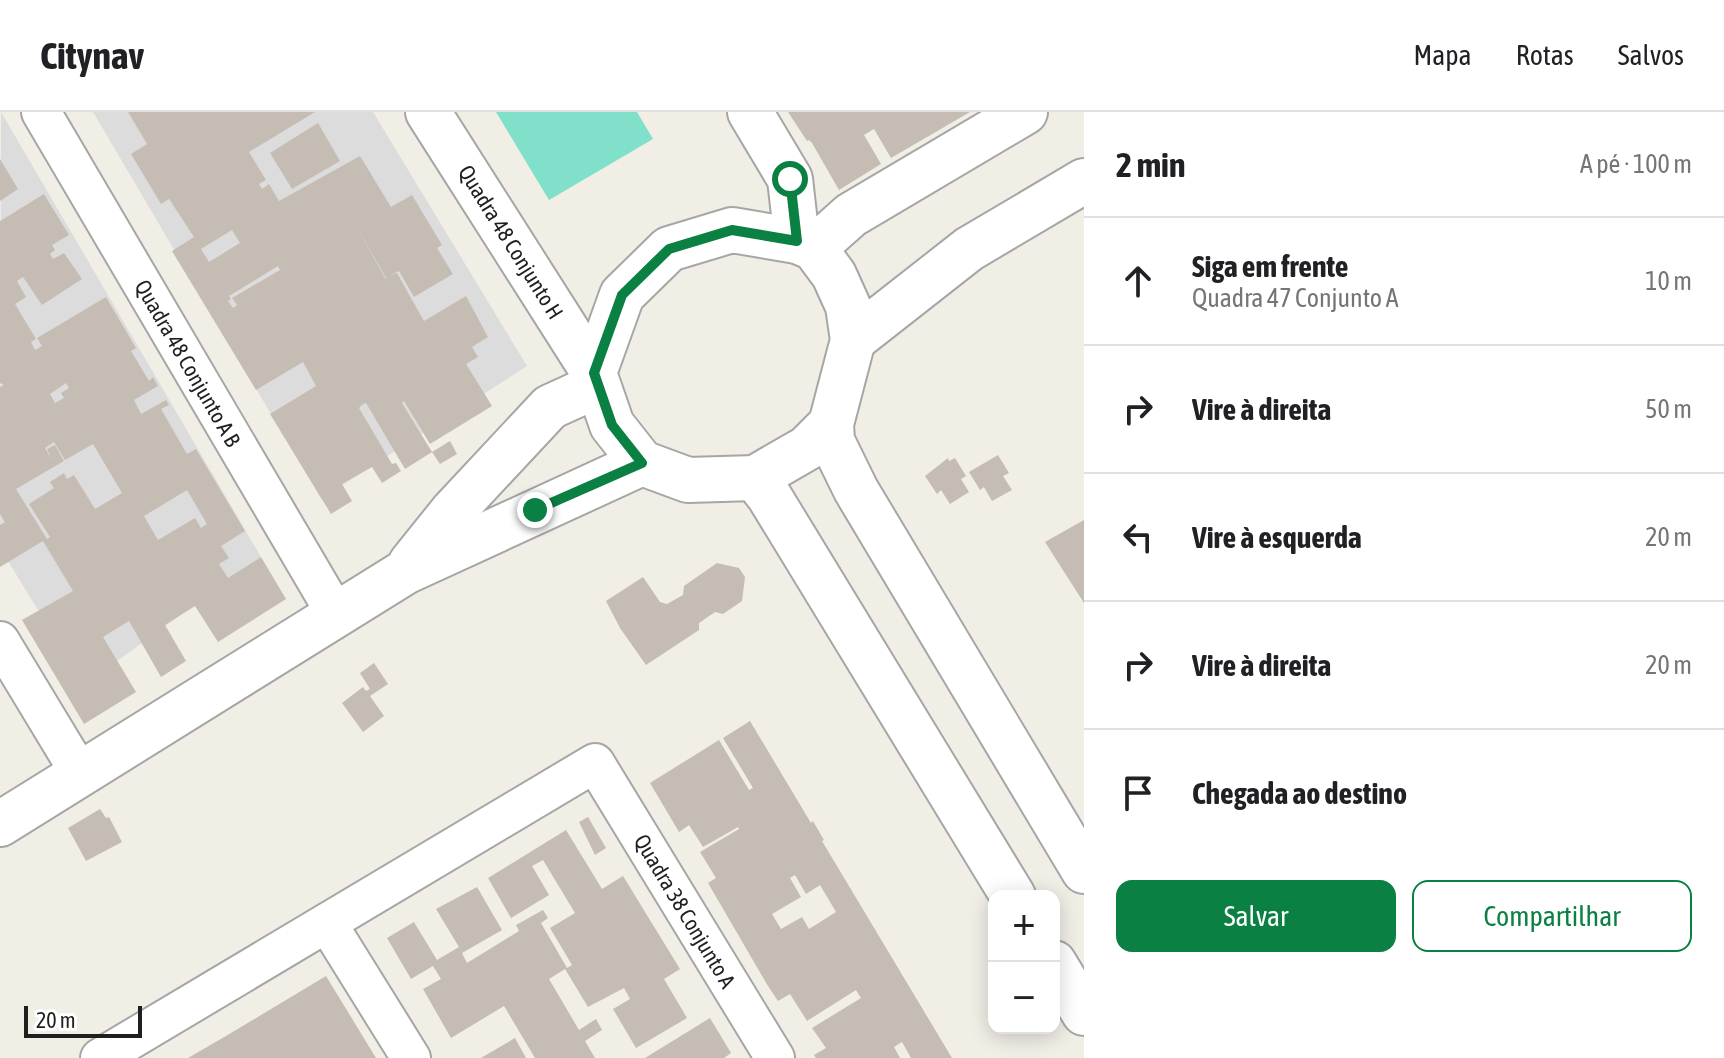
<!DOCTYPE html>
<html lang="pt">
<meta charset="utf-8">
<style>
:root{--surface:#fff;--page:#f2f2f2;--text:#202124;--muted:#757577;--line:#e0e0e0;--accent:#0b8043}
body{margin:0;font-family:"Asap Condensed",sans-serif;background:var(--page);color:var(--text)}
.controls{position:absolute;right:24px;bottom:24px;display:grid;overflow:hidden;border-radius:16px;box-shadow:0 4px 20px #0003}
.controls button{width:72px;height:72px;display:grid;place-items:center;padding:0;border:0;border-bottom:2px solid var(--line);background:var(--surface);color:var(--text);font:40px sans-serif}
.scale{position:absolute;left:24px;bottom:20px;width:118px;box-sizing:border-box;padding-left:8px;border:4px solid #1f1f1f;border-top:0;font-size:22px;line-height:28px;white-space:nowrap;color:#1f1f1f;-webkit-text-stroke:6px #fff;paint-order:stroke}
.stop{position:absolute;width:24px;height:24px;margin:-18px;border:6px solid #0b8043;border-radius:50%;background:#fff}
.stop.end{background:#0b8043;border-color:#fff;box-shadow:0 2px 8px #0008}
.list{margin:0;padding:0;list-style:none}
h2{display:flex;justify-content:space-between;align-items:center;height:104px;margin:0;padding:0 32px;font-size:34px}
h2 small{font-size:26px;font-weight:400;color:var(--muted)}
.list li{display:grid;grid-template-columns:52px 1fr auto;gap:24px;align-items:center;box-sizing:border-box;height:128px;padding:0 32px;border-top:2px solid var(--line)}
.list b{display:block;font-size:30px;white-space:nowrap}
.list p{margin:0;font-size:26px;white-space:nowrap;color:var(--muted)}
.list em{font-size:26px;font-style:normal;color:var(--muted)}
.actions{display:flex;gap:16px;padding:24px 32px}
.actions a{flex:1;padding:18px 0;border:2px solid var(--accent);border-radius:16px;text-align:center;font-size:28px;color:var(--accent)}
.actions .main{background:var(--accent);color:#fff}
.icon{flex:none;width:44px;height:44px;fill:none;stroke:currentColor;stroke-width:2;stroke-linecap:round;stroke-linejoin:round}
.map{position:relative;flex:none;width:1084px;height:946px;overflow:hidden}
header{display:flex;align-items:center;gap:48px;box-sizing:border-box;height:112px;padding:0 40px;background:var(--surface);border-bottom:2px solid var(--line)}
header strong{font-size:38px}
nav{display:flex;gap:44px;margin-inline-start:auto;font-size:28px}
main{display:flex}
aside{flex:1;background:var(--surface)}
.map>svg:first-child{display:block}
.residential{fill:#dddcdc}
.pitch{fill:#81e0ca}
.building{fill:#c5bdb4;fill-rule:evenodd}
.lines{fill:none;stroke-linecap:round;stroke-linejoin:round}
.minor-casing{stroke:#a6a6a6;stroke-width:42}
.tertiary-casing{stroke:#a6a6a6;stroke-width:48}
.minor{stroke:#fff;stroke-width:38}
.tertiary{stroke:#fff;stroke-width:44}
.route{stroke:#0b8043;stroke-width:10}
.labels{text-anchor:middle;stroke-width:6;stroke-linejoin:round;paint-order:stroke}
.street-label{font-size:22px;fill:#1f1f1f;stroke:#fff}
</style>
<header>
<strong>Citynav</strong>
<nav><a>Mapa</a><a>Rotas</a><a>Salvos</a></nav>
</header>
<main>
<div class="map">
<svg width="1084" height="946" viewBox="0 0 1084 946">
<rect width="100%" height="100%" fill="#f0eee5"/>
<g class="residential">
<polygon points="1,0 261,445 84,573 0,436"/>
<polygon points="93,0 373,0 527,254 321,387"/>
</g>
<polygon class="pitch" points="496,0 637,0 653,27 549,88"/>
<g class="building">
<path d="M128,0H315L249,40L266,68L259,72L262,77L269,72L279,89L360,44L391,95L412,83L442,133L437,136L453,162L414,185L399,159L386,166L356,114L385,166L397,161L424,209L466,184L488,225L472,235L478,245L466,252L492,294L430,332L404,289L402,291L432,340L405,357L366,291L363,292L359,296L392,352L396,351L401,359L382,371L372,355L342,372L352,389L331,402L270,302L316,274L303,250L256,278L172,139L194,125L169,87L161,92L131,42L147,32ZM232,118L240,131L209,150L201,137ZM278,154L280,158L232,186L237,193L233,196L228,189L231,187L229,184Z"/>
<polygon points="788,0 970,0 891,46 874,17 864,23 881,52 839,78 812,31 809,28 807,29"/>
<polygon points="318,11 340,49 292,77 270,41"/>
<polygon points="0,47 18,77 0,89"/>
<path d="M44,82L69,123L52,133L55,138L50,142L53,147L64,141L82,167L42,193L23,165L17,169L26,185L15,192L36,227L31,230L35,238L42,234L37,226L106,185L136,236L131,239L149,269L153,265L158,274L134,288L141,302L166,288L169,293L161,297L187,342L196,337L245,419L221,434L229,446L219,452L228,466L261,445L286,487L218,530L195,494L165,513L186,549L161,565L129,509L103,525L136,580L84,612L22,508L73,479L43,429L0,455V413L5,410L0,402V275L4,273L0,271V109ZM66,271L69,276L61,281L64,286L55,291L50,282ZM54,330L65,348L93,332L122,381L95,397L74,363L67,367L64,361L50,370L54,376L29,392L50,425L47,427L16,377L64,349L55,333L47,337L52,348L45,336ZM187,378L207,412L201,416L195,406L158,428L144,404Z"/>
<polygon points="450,329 457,342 440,352 432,340"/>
<polygon points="998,343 1009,361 1003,364 1012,378 992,389 984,375 980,378 969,360"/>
<polygon points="948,346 949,349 955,346 966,364 961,367 969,380 950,392 941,378 937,382 925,364"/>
<polygon points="1084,408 1084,491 1045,430"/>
<polygon points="717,451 739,456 745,465 742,489 723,502 715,500 699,511 699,518 646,553 620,516 606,489 643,465 660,490 667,492 683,483 684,474"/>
<polygon points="374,551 388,572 370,584 384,604 363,620 342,591 363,575 366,579 370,577 360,561"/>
<path d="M750,609L811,711L813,709L824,728L822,729L952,946H911L902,930L894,935L900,946H816L814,943L826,936L812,916L861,886L856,878L807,909L790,882L778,889L768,874L708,771L716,766L700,740L739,717L738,715L703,735L689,713L679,720L650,671L719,628L749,678L753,676L723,626ZM795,763L806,782L820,773L836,800L809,817L802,805L781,817L772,802L801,785L790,766Z"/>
<polygon points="100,697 106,706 109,705 122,730 86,749 68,716"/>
<polygon points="588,705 606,736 595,743 579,710"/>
<polygon points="566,718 602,777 623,764 680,857 664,867 687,906 636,936 613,897 630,887 624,876 588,895 565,857 549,867 579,918 596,907 602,918 585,929 595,946 535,946 504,894 451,926 423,877 441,867 433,854 411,867 387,826 414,810 437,848 459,835 436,797 477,775 502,818 462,841 467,851 519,819 516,813 543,798 548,806 541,811 567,856 572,853 550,816 575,801 543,748 532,754 549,783 511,806 488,766"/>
<polygon points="326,864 376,946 188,946 226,924"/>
<polygon points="710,906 731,941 724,946 645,946"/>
<polygon points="515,926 526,946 481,946"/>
</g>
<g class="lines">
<g class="minor-casing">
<g id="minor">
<polyline points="41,0 336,502"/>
<polyline points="0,529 81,663"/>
<polyline points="327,811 411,946"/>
<polyline points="100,946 595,651 775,946"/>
</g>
</g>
<g class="tertiary-casing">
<g id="tertiary">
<polyline points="428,0 594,261"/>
<polyline points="750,0 790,67 797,129"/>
<polyline points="814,136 851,103 1025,0"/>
<polyline points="853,228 969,137 1084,69"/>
<polyline points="831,312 807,336 755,366 688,368 642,351 612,313 594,261 622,183 669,137 732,118 797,129 814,136 834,163 848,194 853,228 831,312 832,329 856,378 1084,759"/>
<polyline points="755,366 769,384 1013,784"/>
<polyline points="411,451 452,400 550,295 596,274"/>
<polyline points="0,712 405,460 642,351"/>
<polyline points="1054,851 1084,901"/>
</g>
</g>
<use href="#minor" class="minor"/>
<use href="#tertiary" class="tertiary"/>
</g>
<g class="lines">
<polyline class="route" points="535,398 642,351 612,313 594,261 622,183 669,137 732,118 797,129 790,67"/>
</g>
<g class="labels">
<g class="street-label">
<text transform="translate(511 130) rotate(58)" y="8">Quadra 48 Conjunto H</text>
<text transform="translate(188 251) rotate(60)" y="8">Quadra 48 Conjunto A B</text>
<text transform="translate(685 799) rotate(59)" y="8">Quadra 38 Conjunto A</text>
</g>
</g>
</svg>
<div class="controls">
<button>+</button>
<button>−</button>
</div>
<div class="scale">20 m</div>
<div class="stop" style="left:790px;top:67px"></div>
<div class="stop end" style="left:535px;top:398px"></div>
</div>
<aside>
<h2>2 min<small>A pé · 100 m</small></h2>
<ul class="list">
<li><svg class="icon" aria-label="ahead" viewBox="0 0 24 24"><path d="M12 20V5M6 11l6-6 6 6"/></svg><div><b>Siga em frente</b><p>Quadra 47 Conjunto A</p></div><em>10 m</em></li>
<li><svg class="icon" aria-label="right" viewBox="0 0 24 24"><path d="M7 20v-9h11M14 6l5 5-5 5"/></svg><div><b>Vire à direita</b></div><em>50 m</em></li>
<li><svg class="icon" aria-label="left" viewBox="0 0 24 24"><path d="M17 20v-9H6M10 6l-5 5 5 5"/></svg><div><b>Vire à esquerda</b></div><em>20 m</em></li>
<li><svg class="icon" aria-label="right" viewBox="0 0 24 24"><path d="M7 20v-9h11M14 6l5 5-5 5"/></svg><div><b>Vire à direita</b></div><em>20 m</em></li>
<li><svg class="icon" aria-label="arrive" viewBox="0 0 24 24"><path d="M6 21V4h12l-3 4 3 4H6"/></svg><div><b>Chegada ao destino</b></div></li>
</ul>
<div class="actions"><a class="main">Salvar</a><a>Compartilhar</a></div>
</aside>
</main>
